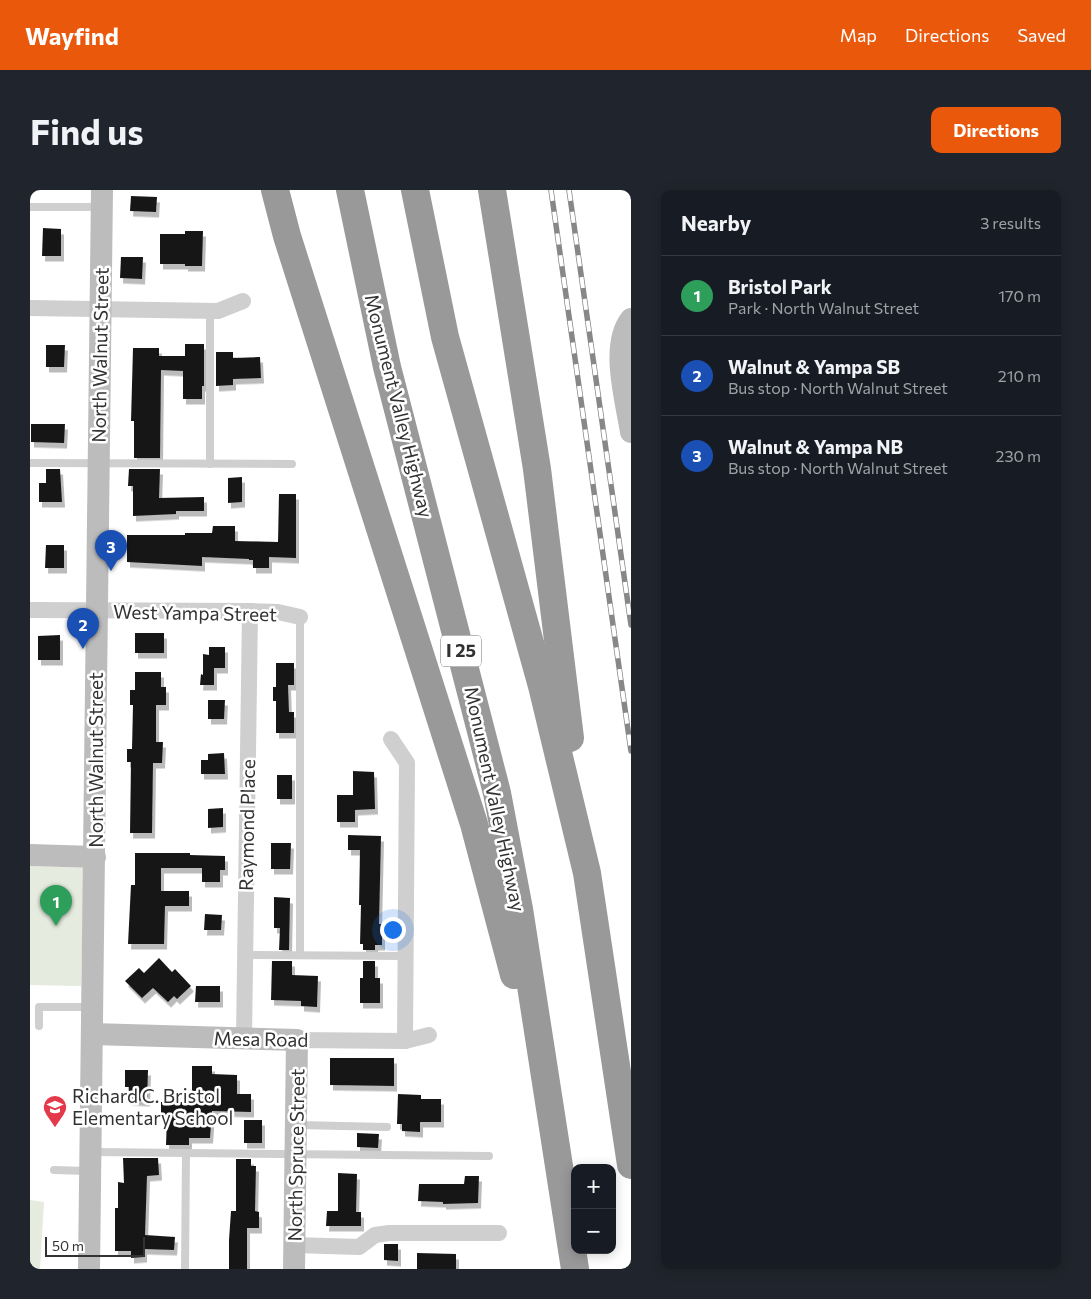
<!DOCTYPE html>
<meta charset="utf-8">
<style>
:root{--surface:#171b24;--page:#20242c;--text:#f1f3f6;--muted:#9ea1a6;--line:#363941;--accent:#ea580c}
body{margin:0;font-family:Commissioner,sans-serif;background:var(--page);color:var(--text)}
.controls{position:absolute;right:15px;bottom:15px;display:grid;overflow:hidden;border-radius:10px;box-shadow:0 2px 12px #0003}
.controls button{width:45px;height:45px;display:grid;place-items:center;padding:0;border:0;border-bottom:1px solid var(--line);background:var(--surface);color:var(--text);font:25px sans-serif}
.scale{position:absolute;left:15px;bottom:12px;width:100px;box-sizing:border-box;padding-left:5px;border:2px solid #323232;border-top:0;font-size:14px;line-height:18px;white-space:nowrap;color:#323232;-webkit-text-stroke:4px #fff;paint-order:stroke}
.you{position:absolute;left:362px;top:739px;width:18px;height:18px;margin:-12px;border:4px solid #fff;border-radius:50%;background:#1a73e8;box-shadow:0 0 0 8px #1a73e833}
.badge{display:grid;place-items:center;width:32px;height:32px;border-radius:50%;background:var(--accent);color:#fff;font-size:16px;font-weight:700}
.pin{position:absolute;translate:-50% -41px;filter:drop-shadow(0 1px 2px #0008)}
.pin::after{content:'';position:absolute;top:26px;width:18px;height:15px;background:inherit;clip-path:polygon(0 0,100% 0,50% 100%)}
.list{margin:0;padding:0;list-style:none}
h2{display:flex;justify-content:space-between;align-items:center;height:65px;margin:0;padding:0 20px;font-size:21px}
h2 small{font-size:16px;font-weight:400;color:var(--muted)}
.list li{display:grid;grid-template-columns:32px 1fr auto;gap:15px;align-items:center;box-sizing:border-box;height:80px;padding:0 20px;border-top:1px solid var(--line)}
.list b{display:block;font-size:19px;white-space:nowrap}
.list p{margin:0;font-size:16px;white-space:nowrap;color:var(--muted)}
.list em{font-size:16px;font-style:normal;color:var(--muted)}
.map{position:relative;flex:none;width:601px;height:1079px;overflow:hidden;border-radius:10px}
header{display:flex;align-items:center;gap:30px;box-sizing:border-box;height:70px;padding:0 25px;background:var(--accent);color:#fff}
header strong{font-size:24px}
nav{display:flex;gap:28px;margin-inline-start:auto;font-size:18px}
.intro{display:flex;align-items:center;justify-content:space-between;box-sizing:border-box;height:120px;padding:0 30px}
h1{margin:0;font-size:35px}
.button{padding:12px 22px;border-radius:10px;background:var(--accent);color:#fff;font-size:18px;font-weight:700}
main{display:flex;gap:30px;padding:0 30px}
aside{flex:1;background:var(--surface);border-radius:10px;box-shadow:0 2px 12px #0003}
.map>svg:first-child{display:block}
.green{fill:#e5ebde}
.building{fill:#191919;filter:url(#shadow)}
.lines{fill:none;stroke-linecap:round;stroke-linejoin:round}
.lane{stroke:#cfcfcf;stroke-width:8}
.street{stroke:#cfcfcf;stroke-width:16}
.secondary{stroke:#bcbcbc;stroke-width:22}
.highway{stroke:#999;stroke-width:28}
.rail-casing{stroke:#878787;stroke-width:5.5}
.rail{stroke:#fff;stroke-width:4;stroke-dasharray:11;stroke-linecap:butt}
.labels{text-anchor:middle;stroke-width:5;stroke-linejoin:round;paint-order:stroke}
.shield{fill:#fff;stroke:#707070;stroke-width:1}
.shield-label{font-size:18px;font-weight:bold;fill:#323232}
.street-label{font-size:19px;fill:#323232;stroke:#fff}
.poi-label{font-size:19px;fill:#323232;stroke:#fff;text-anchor:start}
</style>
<header>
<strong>Wayfind</strong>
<nav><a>Map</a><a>Directions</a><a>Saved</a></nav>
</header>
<div class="intro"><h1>Find us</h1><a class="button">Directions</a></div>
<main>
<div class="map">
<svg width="601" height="1079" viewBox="0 0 601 1079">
<defs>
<filter id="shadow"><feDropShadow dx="3" dy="5.5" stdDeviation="0" flood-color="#0004"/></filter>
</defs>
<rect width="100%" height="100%" fill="#fff"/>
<g class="green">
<polygon points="0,676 54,678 51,796 0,795"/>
<polygon points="0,1010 14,1012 10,1079 0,1079"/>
</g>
<g class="building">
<polygon points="101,6 127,7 126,22 100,21"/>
<polygon points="13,38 31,39 31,66 12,66"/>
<polygon points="155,41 173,41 172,76 155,76 155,74 130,74 130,44 155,44"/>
<polygon points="91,67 113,67 112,89 90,88"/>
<polygon points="155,154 174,154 174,196 172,196 172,209 153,209 153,181 131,180 130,268 104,268 104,231 101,231 103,158 129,158 129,166 155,166"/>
<polygon points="16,155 35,155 34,177 16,177"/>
<polygon points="186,162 203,162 203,168 230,167 231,188 203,189 203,195 186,196"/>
<polygon points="1,234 35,234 34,253 1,252"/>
<polygon points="16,279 30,279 32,312 9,312 9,293 16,293"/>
<polygon points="99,279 130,279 129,308 174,307 174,321 146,321 146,324 103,326 103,296 98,296"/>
<polygon points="212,287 212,312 198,313 198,288"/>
<polygon points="249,304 266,304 266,368 239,367 239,378 223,378 223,370 219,370 219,369 172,367 172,376 97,372 97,345 155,345 155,343 182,343 183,336 205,336 205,351 248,352"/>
<polygon points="16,355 34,355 34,378 15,378"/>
<rect x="105" y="443" width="29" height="20"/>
<polygon points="30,445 30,470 8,470 8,446"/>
<polygon points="179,457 195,457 195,478 184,478 184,495 170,495 171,484 173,485 173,464 179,465"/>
<polygon points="246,473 264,473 264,495 258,495 259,522 264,522 264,543 246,543 246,511 243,511 243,497 246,497"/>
<polygon points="105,482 131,482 131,497 136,497 136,515 126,515 126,552 133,552 132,573 123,573 122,643 100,643 101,572 97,572 97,559 102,559 103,515 100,515 100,500 105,500"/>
<polygon points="178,510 195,510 194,529 178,529"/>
<polygon points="194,563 195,584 171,584 171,570 178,570 178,564"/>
<polygon points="323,581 344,582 345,619 325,620 325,632 307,632 307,605 323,605"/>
<rect x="247" y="585" width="15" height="24"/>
<polygon points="193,618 193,637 178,638 178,619"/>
<polygon points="318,645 351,646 349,734 352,734 352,755 345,755 345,760 333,760 333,754 330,754 331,715 329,715 330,660 318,660"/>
<polygon points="241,653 261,653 260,679 241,679"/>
<polygon points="105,663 160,663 160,665 195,666 195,680 190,680 190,692 172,692 172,678 131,678 131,701 159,701 159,716 135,716 134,754 98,754 101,695 105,695"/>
<polygon points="244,707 260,708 259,760 249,760 250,738 244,738"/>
<polygon points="175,724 192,725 191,740 174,740"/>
<polygon points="129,768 142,782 145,779 161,796 147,809 144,806 138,812 123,798 112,808 95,791 109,778 114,783"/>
<polygon points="242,771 262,771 262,785 288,786 287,817 271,816 271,811 241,810"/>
<polygon points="333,771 345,771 345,788 350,788 350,813 330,813 330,788 333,788"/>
<polygon points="166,796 190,796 190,812 165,812"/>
<polygon points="300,868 364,868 364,896 300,895"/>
<polygon points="162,876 182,876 182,884 207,885 207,904 221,904 221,922 182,921 180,948 159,948 159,955 136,955 137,926 131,926 131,912 162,912"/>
<polygon points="95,880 118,880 117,911 99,910 99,897 95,897"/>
<polygon points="368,904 391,905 391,909 411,909 411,932 390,932 390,942 372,941 372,934 367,934"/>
<rect x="214" y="930" width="18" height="23"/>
<polygon points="327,943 349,944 348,958 327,957"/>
<polygon points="93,968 128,968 129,985 117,986 115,1045 145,1047 144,1060 114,1059 114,1067 101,1068 101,1061 85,1061 85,1018 88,1018 88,992 94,993"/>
<polygon points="206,969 221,969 221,976 226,976 225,1021 229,1022 229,1038 217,1038 217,1079 199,1079 199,1050 201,1021 206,1021"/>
<polygon points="308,983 327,984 326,1022 331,1022 331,1036 296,1036 297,1021 308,1021"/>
<polygon points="435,986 449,986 448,1013 413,1014 413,1012 388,1011 389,994 434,994"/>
<polygon points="354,1054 368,1054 368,1071 354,1070"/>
<polygon points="387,1063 426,1064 426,1079 387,1079"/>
</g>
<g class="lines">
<g class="lane">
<polyline points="0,17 69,17"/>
<polyline points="180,121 180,274"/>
<polyline points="0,273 262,274"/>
<polyline points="270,427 270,765"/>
<polyline points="215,765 376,766"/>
<polyline points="9,836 9,817 60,817"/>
<polyline points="268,935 357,937"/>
<polyline points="63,962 459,966"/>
<polyline points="24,980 57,981"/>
<polyline points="155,1079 156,963"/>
</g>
<g class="street">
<polyline points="0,118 188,121 213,111"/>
<polyline points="0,420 220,421 248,422 270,427"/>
<polyline points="361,549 377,573 375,851"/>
<polyline points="214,848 220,421"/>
<polyline points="267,850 375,851 399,845"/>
<polyline points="264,1055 329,1057 345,1045 359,1043 469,1043"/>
</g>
<g class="secondary">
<path d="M601,129C580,155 596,210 601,242"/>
<polyline points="0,665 65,667"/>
<polyline points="62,844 267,850 264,1079"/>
<polyline points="59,1079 72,0"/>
</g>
<g class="highway">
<polyline points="245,0 257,46 444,634 484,785"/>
<polyline points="320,0 357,177 467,603 489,719 545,1079"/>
<polyline points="385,0 415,147 512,496 557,683 601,975"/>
<polyline points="462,0 507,279 540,548"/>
</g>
<g class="rail-casing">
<g id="rail">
<polyline points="521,0 601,561"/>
<polyline points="539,0 601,435"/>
</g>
</g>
<use href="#rail" class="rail"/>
</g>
<defs>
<g id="school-pin" transform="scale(1.25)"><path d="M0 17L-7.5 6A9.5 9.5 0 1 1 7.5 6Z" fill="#e4394a" stroke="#fff"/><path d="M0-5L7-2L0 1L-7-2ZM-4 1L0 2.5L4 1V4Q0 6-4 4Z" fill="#fff"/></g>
</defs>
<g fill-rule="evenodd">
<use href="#school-pin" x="25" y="917"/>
</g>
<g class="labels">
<rect class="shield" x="411" y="445.5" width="40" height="31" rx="4"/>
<g class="shield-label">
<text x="431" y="467">I 25</text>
</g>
<g class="street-label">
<text transform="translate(70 165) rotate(-89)" y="7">North Walnut Street</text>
<text transform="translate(369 216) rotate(76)" y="7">Monument Valley Highway</text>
<text transform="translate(165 423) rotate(1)" y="7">West Yampa Street</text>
<text transform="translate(66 570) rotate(-90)" y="7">North Walnut Street</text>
<text transform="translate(465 609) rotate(78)" y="7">Monument Valley Highway</text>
<text transform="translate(217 635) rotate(-89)" y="7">Raymond Place</text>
<text transform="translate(231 849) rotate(1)" y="7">Mesa Road</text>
<text transform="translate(266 965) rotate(-89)" y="7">North Spruce Street</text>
</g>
<g class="poi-label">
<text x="42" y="913">Richard C. Bristol<tspan x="42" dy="22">Elementary School</tspan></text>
</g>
</g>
</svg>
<div class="controls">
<button>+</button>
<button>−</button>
</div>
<div class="scale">50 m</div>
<div class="you"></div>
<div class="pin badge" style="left:26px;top:736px;background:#2e9e5b">1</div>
<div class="pin badge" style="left:53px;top:459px;background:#1a4fb4">2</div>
<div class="pin badge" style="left:81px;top:381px;background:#1a4fb4">3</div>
</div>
<aside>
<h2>Nearby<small>3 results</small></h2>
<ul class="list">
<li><span class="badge" style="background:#2e9e5b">1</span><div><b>Bristol Park</b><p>Park · North Walnut Street</p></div><em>170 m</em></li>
<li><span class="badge" style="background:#1a4fb4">2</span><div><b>Walnut &amp; Yampa SB</b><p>Bus stop · North Walnut Street</p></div><em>210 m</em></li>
<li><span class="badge" style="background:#1a4fb4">3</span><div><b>Walnut &amp; Yampa NB</b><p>Bus stop · North Walnut Street</p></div><em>230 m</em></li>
</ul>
</aside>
</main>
